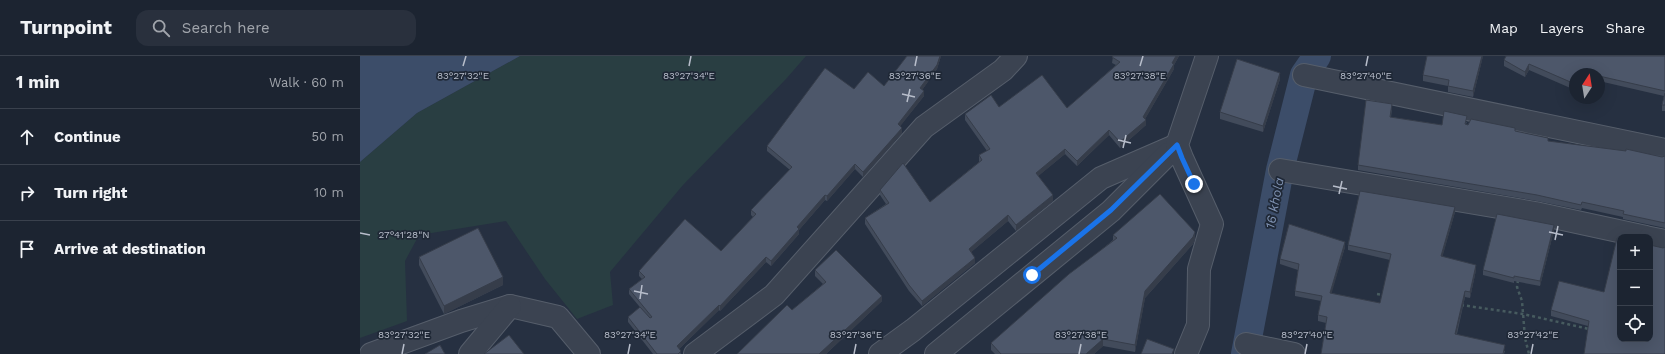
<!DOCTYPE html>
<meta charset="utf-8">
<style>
:root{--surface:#1c2431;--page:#29303d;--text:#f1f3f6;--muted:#a0a4ab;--line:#3a414d}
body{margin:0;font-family:"Work Sans",sans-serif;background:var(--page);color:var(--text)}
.controls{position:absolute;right:12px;bottom:12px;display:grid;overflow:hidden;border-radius:8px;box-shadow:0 4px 16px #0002}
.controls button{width:36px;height:36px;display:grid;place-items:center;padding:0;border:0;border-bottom:1px solid var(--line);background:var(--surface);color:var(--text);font:20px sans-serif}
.compass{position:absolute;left:1209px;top:12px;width:36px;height:36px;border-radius:50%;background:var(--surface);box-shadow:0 4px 16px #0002;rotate:12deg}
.stop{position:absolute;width:12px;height:12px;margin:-9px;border:3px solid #1a73e8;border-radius:50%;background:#fff}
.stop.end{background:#1a73e8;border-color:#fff;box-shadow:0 1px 4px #0008}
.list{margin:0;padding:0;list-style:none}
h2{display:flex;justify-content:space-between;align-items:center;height:52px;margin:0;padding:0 16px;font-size:17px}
h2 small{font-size:13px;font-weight:400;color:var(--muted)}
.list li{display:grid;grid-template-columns:26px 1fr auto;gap:12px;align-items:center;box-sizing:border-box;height:56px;padding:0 16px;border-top:1px solid var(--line)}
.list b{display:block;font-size:15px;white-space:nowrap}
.list em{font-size:13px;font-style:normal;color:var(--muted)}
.icon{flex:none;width:22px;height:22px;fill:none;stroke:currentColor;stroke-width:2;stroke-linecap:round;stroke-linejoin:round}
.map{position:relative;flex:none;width:1305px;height:298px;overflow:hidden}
header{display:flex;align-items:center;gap:24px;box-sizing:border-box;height:56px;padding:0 20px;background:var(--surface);border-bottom:1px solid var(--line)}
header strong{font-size:19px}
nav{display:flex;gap:22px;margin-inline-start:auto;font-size:14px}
.search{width:280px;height:36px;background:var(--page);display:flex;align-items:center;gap:10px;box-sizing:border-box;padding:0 14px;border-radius:12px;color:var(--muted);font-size:15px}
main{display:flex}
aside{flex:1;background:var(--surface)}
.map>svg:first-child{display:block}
.green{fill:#293e42}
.water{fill:#3c4d69}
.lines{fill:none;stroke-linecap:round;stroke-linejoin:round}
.canal{stroke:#3c4d69;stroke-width:28}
.minor-casing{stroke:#565e6b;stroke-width:24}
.path{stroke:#475b5f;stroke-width:2.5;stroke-dasharray:3 3;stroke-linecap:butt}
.minor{stroke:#3b4351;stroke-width:22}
.wall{fill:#424b5b}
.shaded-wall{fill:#363d4a}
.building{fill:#4d576a;stroke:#363d4a}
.route{stroke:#1a73e8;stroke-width:5}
.ticks{fill:none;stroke:#b8becb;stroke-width:1.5}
.labels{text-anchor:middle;stroke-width:3.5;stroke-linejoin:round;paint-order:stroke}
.water-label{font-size:13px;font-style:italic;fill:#7f92b2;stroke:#1f2836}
.ticks-label{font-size:10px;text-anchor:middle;fill:#b8becb;stroke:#1f2836;stroke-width:3.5;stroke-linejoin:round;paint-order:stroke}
</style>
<header>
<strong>Turnpoint</strong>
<div class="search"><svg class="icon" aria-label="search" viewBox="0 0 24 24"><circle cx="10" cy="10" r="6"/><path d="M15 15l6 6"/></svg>Search here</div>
<nav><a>Map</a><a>Layers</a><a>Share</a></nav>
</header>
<main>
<aside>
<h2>1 min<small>Walk · 60 m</small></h2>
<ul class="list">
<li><svg class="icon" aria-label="ahead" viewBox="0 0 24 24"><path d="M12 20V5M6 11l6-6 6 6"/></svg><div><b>Continue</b></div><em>50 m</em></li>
<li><svg class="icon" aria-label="right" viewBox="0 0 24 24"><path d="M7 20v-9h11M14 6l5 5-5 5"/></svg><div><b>Turn right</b></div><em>10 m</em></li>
<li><svg class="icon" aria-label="arrive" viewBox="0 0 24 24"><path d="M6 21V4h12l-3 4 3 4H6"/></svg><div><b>Arrive at destination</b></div></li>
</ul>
</aside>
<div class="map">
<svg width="1305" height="298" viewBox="0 0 1305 298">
<rect width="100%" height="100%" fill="#263041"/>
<polygon class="green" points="160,0 446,0 426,23 323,129 250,216 253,249 217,263 185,223 146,165 59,179 45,205 47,265 0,282 0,106 57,57"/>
<polygon class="water" points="0,0 160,0 57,57 0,106"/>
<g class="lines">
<polyline class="canal" points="885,298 920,114 944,19 957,0"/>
<g class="minor-casing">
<g id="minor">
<polyline points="944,19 1305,94"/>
<polyline points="920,114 1175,157 1286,181"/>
<polyline points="1290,182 1305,185"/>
<polyline points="886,288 934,298"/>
<polyline points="11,298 101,265 150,250 198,261 229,298"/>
<polyline points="110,298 150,250"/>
<polyline points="335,298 414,239 564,71 643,14 656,0"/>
<polyline points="520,298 553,274 741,122 817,89"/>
<polyline points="576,298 751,155 808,98"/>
<polyline points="826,298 838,269 839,213 852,168 822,102 817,89 847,0"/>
</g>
</g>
<g class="path">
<polyline points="1158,224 1157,231 1162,245 1165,282 1169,298"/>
<polyline points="1017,238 1024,239"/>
<polyline points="1101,249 1163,258 1229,273"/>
</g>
<use href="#minor" class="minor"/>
</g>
<g class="wall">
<polygon points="547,0 581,0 577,13 562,34 564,40 540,70 542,77 503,121 495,113 467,145 465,144 439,174 439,178 411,210 406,206 360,255 359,254 319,293 321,298 293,298 268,266 268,261 284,256 269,238 269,233 282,223 279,220 279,215 361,195 393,161 391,159 391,154 430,114 407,95 407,90 494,33 524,30"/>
<polygon points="753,0 819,0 814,9 814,13 785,63 786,69 760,92 749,79 717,110 705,98 678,120 693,145 656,175 648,165 611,196 615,207 562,250 549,235 505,168 505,162 526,148 520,139 520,134 570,146 619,106 619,99 627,95 605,64 605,58 639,51 707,52 756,9 752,7"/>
<polygon points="1067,0 1123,0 1113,41 1088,36 1088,30 1063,25 1063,19"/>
<polygon points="1305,0 1305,55 1302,55 1302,49 1304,40 1239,25 1239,18 1215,18 1215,34 1169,14 1165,21 1144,10 1144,4"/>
<polygon points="920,23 903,76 860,63 860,56"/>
<polygon points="1032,53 1031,61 1082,69 1107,66 1106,68 1108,69 1155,75 1188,85 1305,100 1305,172 1263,163 1263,161 1222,152 1221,154 1177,145 998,114 998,109"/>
<polygon points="1095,156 1082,201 1116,214 1110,242 1105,241 1097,278 1145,295 1144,298 961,298 966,267 958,265 958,259 961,245 935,240 935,235 938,214 920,208 920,203 985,191 971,237 1020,247 1030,204 988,194 988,189"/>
<polygon points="1194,174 1180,230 1154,225 1154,227 1123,219 1123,214"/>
<polygon points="753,179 835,183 833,188 785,242 775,296 743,290 734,298 635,298 631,294 631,287 753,184"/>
<polygon points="1303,192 1228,270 1191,260 1191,254 1244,236"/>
<polygon points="59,201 143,229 84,258 59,209"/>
<polygon points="455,214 522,245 466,298 377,298 432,254 463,228 455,220"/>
</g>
<g class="shaded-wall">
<polygon points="580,0 581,0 577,13 560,37 560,32"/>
<polygon points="816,0 819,0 814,9 814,13 784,65 786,64 786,69 760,92 760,86 783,61"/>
<polygon points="1122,0 1123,0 1113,41 1113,35"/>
<polygon points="1169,8 1169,14 1165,21 1165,16"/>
<polygon points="920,17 920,23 903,76 903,70"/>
<polygon points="564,35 564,40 538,73 538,68"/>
<polygon points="542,72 542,77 503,121 503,116"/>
<polygon points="749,74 749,79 717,110 717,105"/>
<polygon points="705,93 705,98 676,122 676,117"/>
<polygon points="495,108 495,113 467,145 467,140"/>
<polygon points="465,139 465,144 439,174 439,178 411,210 411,205 437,171"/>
<polygon points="693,139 693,145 656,175 656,169"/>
<polygon points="1095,151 1095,156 1081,206 1081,200"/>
<polygon points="648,159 648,165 609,198 609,193"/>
<polygon points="1194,169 1194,174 1180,230 1180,225"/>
<polygon points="835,176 835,183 833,188 785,242 775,296 775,289 785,235"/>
<polygon points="985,186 985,191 970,243 970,237"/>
<polygon points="406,201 406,206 360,255 360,250"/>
<polygon points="615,202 615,207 562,250 562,245"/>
<polygon points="1116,209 1116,214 1110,242 1110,236"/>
<polygon points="143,221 143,229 84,258 84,250"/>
<polygon points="1105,235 1105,241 1095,283 1095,278"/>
<polygon points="522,240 522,245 466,298 459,298"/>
<polygon points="359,249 359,254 317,295 317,290"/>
<polygon points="743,283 743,290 734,298 726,298"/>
</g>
<g class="building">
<polygon points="547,0 580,0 577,9 560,32 564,35 538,68 542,72 503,116 495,108 467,140 465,139 437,171 439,173 411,205 406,201 360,250 359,249 317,290 321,295 318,298 297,298 268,261 280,251 290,262 292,261 269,233 285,221 279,215 325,163 361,195 396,158 391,154 432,111 407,90 465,12 494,33 508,16 524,30"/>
<polygon points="753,0 816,0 812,7 814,8 783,61 786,64 760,86 749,74 717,105 705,93 676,117 693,139 656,169 648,159 609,193 615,202 562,245 549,229 505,162 529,147 520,134 543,107 570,146 622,104 619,99 630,93 605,58 631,39 639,51 682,19 707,52 760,6 752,1"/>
<polygon points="1067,0 1122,0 1113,35 1088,30 1089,24 1063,19"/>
<polygon points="1146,0 1305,0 1305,35 1239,20 1239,18 1231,18 1220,15 1219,18 1215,18 1215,28 1169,8 1165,16 1144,4"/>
<polygon points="877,3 920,17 903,70 860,56"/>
<polygon points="1305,37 1305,49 1302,49"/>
<polygon points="1006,44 1032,48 1030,61 1082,69 1084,55 1107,60 1105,68 1108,69 1111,63 1155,72 1155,75 1188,82 1188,85 1266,95 1266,93 1302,101 1305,100 1305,167 1263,158 1264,155 1222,146 1221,149 1177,139 998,109"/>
<polygon points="1000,135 1095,151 1081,200 1116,209 1110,236 1105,235 1095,278 1145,289 1143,298 961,298 967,261 958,259 962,240 935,235 939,208 920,203 929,168 985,186 970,237 1020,247 1031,198 988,189"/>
<polygon points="800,138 835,176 833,181 785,235 775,289 743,283 726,298 641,298 631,287 709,218 757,182 753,179"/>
<polygon points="1137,158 1194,169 1180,225 1154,220 1154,222 1123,214"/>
<polygon points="118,172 143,221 84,250 59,201"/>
<polygon points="1257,182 1260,182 1260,283 1290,283 1290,189 1303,192 1305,191 1305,298 1224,298 1229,265 1191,254 1199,225 1244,236"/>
<polygon points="476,194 522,240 459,298 377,298 427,249 432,254 466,226 455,214"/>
<polygon points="149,279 164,298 124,298"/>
<polygon points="787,283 814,293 812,298 781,298"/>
<polygon points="80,289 85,298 65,298"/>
</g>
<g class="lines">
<polyline class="route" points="672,219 751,154 817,89 822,102 834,128"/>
</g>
<path class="ticks" d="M103,10L106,0M329,10L331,0M555,10L557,0M780,10L783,0M1006,10L1008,0M542,38L555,41M547,46L550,33M758,84L771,87M763,92L766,79M973,130L987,133M979,138L982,125M1189,176L1203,179M0,177L10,179M1195,184L1198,170M274,235L288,238M280,243L282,229M42,298L44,288M268,298L270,288M494,298L496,288M719,298L721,288M945,298L947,288M1171,298L1173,288"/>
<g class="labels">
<g class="water-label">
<text transform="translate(914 147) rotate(-79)" y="5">16 khola</text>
</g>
</g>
<g class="ticks-label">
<text x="103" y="23">83°27'32"E</text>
<text x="329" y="23">83°27'34"E</text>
<text x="555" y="23">83°27'36"E</text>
<text x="780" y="23">83°27'38"E</text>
<text x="1006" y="23">83°27'40"E</text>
<text x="44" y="182">27°41'28"N</text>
<text x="44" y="282">83°27'32"E</text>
<text x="270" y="282">83°27'34"E</text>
<text x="496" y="282">83°27'36"E</text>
<text x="721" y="282">83°27'38"E</text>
<text x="947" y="282">83°27'40"E</text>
<text x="1173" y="282">83°27'42"E</text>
</g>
</svg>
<div class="controls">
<button>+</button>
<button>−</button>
<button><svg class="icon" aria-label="locate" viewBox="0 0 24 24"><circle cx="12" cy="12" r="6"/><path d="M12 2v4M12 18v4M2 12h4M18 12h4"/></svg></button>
</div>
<svg class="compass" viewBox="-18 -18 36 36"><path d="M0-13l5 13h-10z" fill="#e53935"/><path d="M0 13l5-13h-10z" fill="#a0a4ab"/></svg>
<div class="stop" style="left:672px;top:219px"></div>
<div class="stop end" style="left:834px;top:128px"></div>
</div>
</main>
